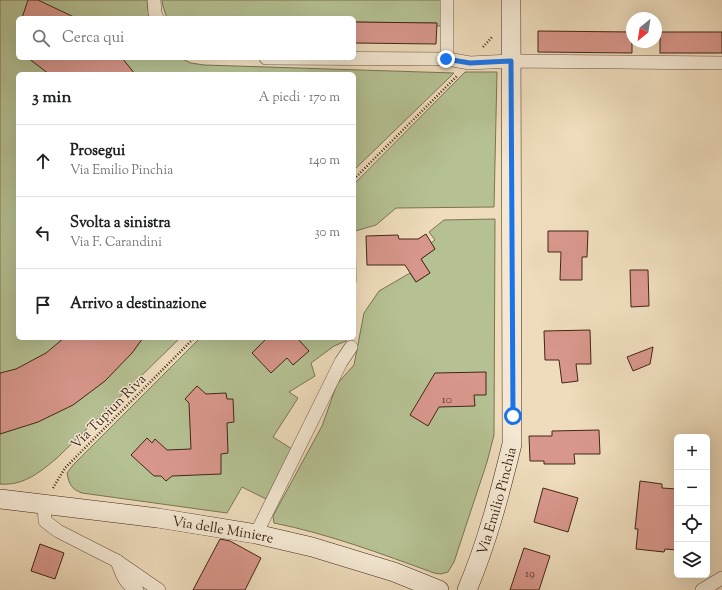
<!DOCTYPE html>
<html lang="it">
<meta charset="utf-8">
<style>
:root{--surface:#fff;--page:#f2f2f2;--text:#202124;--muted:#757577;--line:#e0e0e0}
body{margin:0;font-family:"Sorts Mill Goudy",serif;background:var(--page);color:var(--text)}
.controls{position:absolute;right:12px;bottom:12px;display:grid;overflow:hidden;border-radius:6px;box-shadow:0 4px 16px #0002}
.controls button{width:36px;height:36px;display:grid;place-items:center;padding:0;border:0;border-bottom:1px solid var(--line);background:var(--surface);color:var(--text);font:20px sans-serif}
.compass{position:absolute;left:626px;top:12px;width:36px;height:36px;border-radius:50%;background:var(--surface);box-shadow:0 4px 16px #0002;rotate:210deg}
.stop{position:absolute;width:12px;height:12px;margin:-9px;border:3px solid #1a73e8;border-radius:50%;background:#fff}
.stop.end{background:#1a73e8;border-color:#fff;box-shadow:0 1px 4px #0008}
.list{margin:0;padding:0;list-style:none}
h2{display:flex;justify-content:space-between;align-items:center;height:52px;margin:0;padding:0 16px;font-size:17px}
h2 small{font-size:13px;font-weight:400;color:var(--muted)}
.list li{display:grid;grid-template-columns:26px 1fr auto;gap:12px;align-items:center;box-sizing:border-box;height:72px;padding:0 16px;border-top:1px solid var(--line)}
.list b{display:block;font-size:15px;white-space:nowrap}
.list p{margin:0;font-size:13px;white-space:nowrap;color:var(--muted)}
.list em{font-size:13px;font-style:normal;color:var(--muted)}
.icon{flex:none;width:22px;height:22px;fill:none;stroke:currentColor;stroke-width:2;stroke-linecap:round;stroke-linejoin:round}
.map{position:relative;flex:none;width:722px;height:590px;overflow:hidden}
.search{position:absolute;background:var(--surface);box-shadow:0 4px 16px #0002;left:16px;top:16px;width:340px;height:44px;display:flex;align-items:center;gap:10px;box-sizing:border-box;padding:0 14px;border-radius:6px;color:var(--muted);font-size:15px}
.panel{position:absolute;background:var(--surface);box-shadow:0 4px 16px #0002;left:16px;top:72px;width:340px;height:268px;border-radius:6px}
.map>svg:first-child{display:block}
.green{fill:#b5c193;stroke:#7c7454}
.building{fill:#d8978c;stroke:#422616}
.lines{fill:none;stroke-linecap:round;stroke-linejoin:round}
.street-casing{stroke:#6d5440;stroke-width:14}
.secondary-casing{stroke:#422616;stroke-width:20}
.path{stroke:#422616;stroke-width:2.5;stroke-dasharray:1 2;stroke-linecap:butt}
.street{stroke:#f4e8d3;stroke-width:13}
.secondary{stroke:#f4e8d3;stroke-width:19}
.route{stroke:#1a73e8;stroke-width:5}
.labels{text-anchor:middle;stroke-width:3;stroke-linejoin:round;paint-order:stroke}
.number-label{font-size:12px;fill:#684234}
.street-label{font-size:14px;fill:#422616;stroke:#f4e8d3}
</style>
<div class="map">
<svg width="722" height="590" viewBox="0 0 722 590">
<rect width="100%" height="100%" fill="#eedcbc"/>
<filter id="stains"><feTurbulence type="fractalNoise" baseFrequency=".005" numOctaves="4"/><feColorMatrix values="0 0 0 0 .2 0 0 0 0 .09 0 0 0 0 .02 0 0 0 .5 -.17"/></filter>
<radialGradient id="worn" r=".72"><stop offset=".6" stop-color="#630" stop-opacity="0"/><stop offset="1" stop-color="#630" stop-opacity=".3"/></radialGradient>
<g class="green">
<path d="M0,0H147L149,18H18V58H180L191,63L204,65L454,73L354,170V74H18V338H180L57,458C40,472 24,486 0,484Z"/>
<polygon points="162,0 441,0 441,26 437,26 436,23 354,22 354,18 167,18 163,6"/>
<polygon points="465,72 497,72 494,207 396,208 376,225 355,231 356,280 354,294 354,184"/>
<path d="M495,219L494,435L487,462L454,562L448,572L441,574L434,573C382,554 329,534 274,523L273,516L322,426L337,384L354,365L364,313L379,291L410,273L416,282L430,273L421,259L435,249L431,243L435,240L429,232L444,220Z"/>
<path d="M200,338H347L346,341L334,346L311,363L315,376L289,392L298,398L273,437L292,449L266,499L242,487L227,513L82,493C71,489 69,484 67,473L73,465Z"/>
</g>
<g class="building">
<polygon points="28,0 38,0 76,18 22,18"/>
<polygon points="354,22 437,23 436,44 354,43"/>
<polygon points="538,31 632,32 632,53 538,52"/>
<rect x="660" y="32" width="62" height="21"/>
<polygon points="28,58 122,58 135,74 49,74"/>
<polygon points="548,231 588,231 587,257 582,257 582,280 560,280 561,252 548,252"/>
<polygon points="426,234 435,249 421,259 430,273 416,282 405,265 367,265 366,236 398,235 399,239 418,239"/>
<polygon points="630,270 648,270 649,306 631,307"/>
<polygon points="590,330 591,364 576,364 578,381 562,383 559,360 545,360 544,331"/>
<polygon points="64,338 143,338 132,353 105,381 73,405 38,422 0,434 0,373 16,369 46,353"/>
<polygon points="267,338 297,338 309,351 293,365 287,358 271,373 252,353"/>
<polygon points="653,347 650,364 633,371 627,357"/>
<polygon points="486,372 486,395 474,395 475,406 439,407 428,426 410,415 435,373"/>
<polygon points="197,386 206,394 226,393 227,399 233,399 234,422 227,423 228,453 221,454 221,474 172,476 166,481 161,476 154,476 131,455 147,438 152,443 155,439 167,450 191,449 189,403 185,399"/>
<polygon points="599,430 600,454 574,454 575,464 544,464 544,461 530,461 529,436 552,436 552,431"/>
<polygon points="640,481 662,484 662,488 677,489 677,550 665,549 664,552 636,549 638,529 635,529"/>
<polygon points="543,488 578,498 568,532 534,522"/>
<polygon points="220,539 230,541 261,558 245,590 193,590"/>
<polygon points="40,544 64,553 55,579 31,571"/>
<polygon points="524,548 550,556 539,590 510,590"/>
</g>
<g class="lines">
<g class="street-casing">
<g id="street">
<polyline points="154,0 155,13 157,18"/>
<polyline points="266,58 447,59 470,63 511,61 722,63"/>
<polyline points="447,59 447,0"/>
<polyline points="44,504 45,521 58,531 117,561 159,590"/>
<polyline points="256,534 341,362 351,347"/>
<path d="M117,561C122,574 124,583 137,590"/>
<polyline points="702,590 722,578"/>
</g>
</g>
<g class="secondary-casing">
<g id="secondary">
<path id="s1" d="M0,499L158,518L256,534L312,547L394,572L439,590"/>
<path id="s2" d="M467,590C487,543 500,493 512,444L511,0"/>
</g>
</g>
<g class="path">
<polyline points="483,47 493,36"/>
<polyline points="354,179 457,76"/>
<polyline points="53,488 65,468 194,338"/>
</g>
<use href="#street" class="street"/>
<use href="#secondary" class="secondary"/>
</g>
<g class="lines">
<polyline class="route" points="446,59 470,63 511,61 513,416"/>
</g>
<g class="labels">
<g class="number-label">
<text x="447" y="403">10</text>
<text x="530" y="577">19</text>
</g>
<g class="street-label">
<text transform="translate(108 411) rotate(-45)" y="5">Via Tupiun Riva</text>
<text dy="5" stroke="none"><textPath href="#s2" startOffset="94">Via Emilio Pinchia</textPath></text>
<text dy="5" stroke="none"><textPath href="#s1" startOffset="225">Via delle Miniere</textPath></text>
</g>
</g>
<rect width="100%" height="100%" filter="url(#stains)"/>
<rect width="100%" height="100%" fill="url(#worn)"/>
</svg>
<div class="controls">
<button>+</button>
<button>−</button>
<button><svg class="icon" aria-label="locate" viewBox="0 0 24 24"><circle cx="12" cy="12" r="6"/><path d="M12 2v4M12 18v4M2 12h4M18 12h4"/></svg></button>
<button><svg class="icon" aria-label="layers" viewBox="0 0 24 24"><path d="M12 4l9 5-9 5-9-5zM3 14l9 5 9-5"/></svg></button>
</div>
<svg class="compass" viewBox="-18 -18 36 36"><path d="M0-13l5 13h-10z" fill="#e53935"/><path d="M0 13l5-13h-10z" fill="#757577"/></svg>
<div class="stop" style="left:513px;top:416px"></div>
<div class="stop end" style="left:446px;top:59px"></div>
<div class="search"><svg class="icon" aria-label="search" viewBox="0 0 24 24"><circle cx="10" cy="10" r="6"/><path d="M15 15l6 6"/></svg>Cerca qui</div>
<section class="panel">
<h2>3 min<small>A piedi · 170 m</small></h2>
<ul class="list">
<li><svg class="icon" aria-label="ahead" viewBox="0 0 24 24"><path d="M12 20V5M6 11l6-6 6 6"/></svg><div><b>Prosegui</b><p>Via Emilio Pinchia</p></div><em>140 m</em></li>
<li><svg class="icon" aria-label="left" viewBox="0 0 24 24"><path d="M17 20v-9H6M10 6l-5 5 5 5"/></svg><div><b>Svolta a sinistra</b><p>Via F. Carandini</p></div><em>30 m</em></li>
<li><svg class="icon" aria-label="arrive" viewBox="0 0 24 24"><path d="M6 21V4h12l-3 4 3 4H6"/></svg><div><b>Arrivo a destinazione</b></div></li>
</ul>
</section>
</div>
